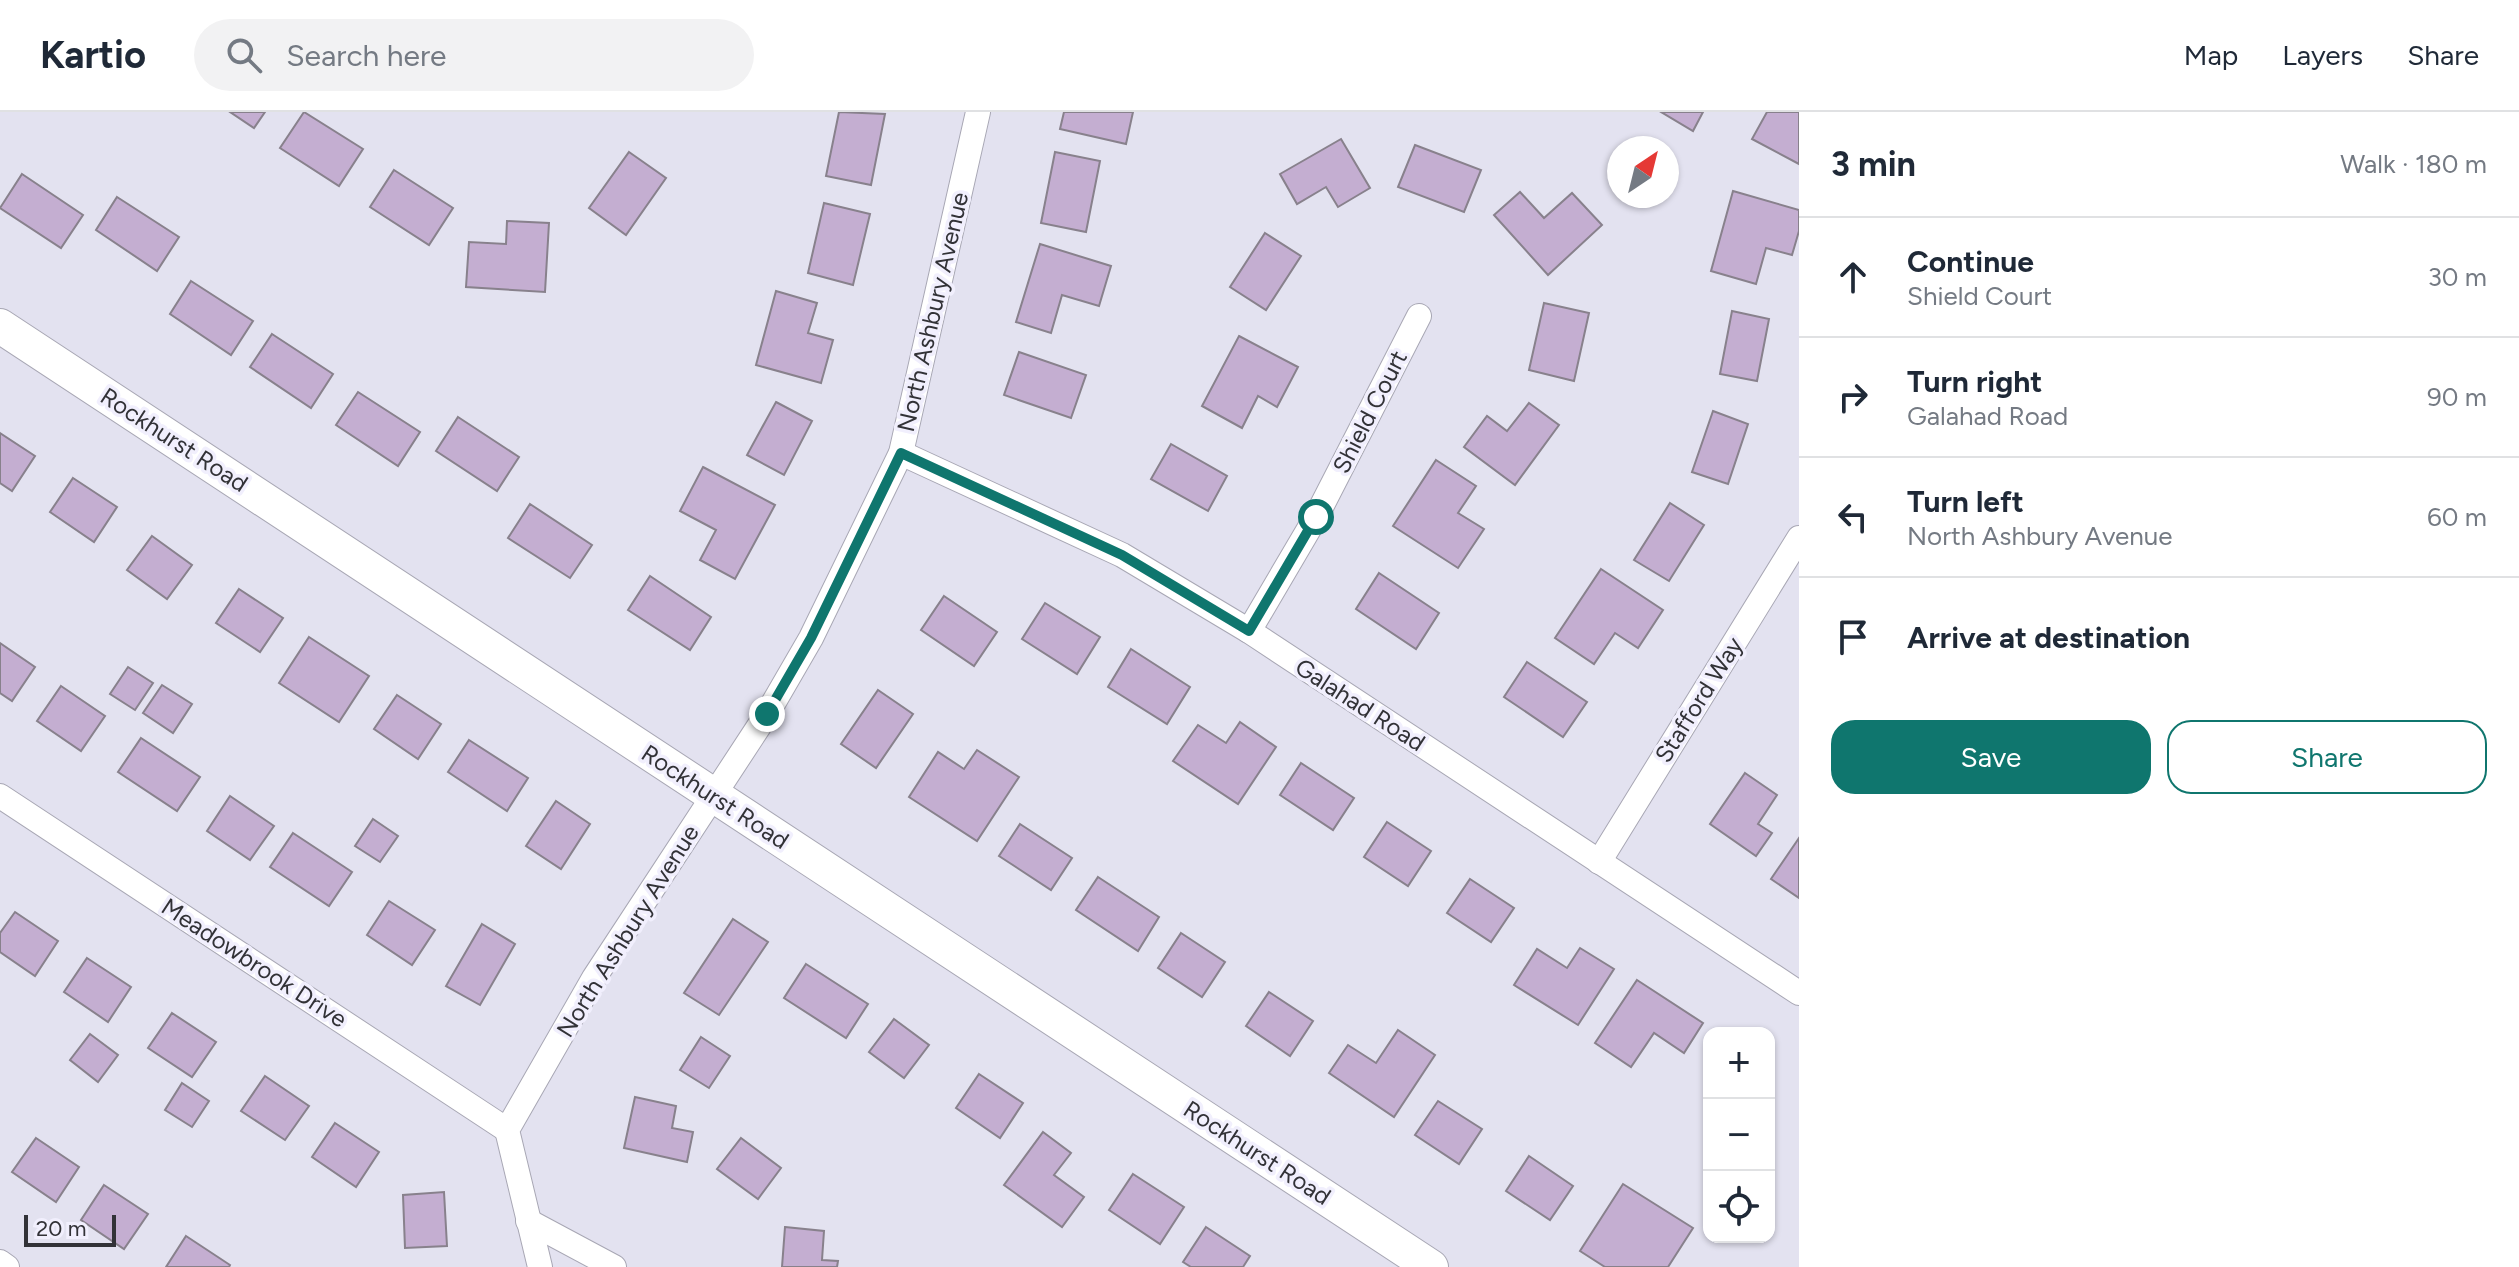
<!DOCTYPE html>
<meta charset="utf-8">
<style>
:root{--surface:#fff;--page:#f2f2f3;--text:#1f2937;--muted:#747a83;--line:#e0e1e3;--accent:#0f766e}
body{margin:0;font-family:Figtree,sans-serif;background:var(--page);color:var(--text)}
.controls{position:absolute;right:24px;bottom:24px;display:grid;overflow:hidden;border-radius:16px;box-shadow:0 2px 6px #0004}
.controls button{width:72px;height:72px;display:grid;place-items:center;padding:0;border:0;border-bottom:2px solid var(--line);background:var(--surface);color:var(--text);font:40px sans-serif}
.compass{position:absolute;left:1607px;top:24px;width:72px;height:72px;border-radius:50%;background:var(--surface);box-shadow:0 2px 6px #0004;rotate:35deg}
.scale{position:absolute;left:24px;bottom:20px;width:92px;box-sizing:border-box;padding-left:8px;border:4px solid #323237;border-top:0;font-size:22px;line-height:28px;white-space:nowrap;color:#323237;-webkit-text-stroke:6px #f1effd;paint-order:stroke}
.stop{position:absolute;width:24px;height:24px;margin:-18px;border:6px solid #0f766e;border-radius:50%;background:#fff}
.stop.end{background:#0f766e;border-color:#fff;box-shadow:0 2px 8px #0008}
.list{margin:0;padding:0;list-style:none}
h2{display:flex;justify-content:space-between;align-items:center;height:104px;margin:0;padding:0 32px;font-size:34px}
h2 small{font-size:26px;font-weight:400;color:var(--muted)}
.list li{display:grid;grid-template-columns:52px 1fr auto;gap:24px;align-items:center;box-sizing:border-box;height:120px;padding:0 32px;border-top:2px solid var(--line)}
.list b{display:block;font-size:30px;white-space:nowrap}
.list p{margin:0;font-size:26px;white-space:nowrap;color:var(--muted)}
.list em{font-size:26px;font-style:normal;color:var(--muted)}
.actions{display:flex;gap:16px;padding:24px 32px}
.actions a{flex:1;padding:18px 0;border:2px solid var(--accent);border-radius:24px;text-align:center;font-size:28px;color:var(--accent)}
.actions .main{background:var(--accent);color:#fff}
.icon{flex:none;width:44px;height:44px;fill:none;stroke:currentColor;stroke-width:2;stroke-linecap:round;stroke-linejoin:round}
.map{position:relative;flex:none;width:1799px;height:1155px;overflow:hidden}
header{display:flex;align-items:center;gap:48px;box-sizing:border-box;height:112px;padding:0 40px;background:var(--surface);border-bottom:2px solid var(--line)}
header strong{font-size:38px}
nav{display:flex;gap:44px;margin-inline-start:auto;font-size:28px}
.search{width:560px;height:72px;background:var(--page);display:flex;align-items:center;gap:20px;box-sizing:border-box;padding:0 28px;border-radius:44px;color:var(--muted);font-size:30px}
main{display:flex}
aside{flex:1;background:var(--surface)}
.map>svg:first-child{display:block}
.building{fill:#c4aed1;stroke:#88818c;stroke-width:2}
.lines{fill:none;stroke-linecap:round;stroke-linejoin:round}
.street-casing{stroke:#a8a7b4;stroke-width:26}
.secondary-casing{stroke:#a8a7b4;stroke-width:36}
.street{stroke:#fff;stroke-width:24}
.secondary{stroke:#fff;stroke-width:34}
.route{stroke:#0f766e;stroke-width:10}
.labels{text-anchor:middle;stroke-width:7;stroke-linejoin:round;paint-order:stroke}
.street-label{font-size:24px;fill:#323237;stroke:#f1effd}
</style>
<header>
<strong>Kartio</strong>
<div class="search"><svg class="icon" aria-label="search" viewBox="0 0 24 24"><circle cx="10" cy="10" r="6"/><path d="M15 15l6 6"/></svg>Search here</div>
<nav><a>Map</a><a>Layers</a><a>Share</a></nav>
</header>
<main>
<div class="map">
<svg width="1799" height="1155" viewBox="0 0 1799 1155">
<rect width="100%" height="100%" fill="#e3e2f0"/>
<g class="building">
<polygon points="230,0 265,0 254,16"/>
<polygon points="304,0 363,37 339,74 280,36"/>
<polygon points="839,0 885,2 871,73 826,64"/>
<polygon points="1064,0 1133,0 1126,32 1060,17"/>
<polygon points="1661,0 1703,0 1693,19"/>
<polygon points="1767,0 1799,0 1799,52 1752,27"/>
<polygon points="1341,27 1370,76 1338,95 1326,75 1297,92 1280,62"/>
<polygon points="1415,33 1481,58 1464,100 1398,75"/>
<polygon points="629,40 666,66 626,123 589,96"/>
<polygon points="1055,40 1100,49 1086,120 1041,111"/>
<polygon points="394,58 453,96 429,133 370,95"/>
<polygon points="22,62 83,103 61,136 0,96"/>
<polygon points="1733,79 1799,98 1799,119 1792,143 1766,136 1756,172 1711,159"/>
<polygon points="1520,80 1544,106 1572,81 1602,113 1548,163 1494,103"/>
<polygon points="117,85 179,125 157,159 96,118"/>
<polygon points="824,91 870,102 853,173 808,161"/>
<polygon points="507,109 549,111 545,180 466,175 469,130 506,132"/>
<polygon points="1265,121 1301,144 1266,198 1230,175"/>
<polygon points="1040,132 1111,154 1099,194 1062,183 1051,221 1016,210"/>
<polygon points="191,169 253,209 231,243 170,202"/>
<polygon points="776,179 817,191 808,221 833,228 821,271 756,253"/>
<polygon points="1544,191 1589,201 1574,269 1529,258"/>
<polygon points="1732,199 1769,207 1757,269 1720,262"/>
<polygon points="272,222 333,262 311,296 250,255"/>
<polygon points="1239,224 1298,255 1277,295 1258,284 1242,316 1202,294"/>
<polygon points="1019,240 1086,263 1071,306 1004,283"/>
<polygon points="358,280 420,320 398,354 336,313"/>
<polygon points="776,290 812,309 784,363 747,343"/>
<polygon points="1529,291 1559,313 1515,373 1464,335 1487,304 1507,319"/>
<polygon points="1713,299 1748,312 1728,372 1692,360"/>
<polygon points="458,305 519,345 497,379 436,339"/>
<polygon points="0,321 35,344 12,379 0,371"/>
<polygon points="1171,332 1227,364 1208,399 1151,367"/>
<polygon points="1436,348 1476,374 1458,401 1484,417 1458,456 1393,414"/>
<polygon points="703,355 775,393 735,467 700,448 716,418 680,399"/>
<polygon points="73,366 117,395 94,430 50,400"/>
<polygon points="1670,391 1704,413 1669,469 1634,448"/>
<polygon points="530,392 592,433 570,466 508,426"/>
<polygon points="152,424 192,453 167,487 127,458"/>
<polygon points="1601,457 1663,498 1638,536 1615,521 1594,552 1555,526"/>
<polygon points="1379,461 1439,501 1416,537 1356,497"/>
<polygon points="650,464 711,505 690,538 628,498"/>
<polygon points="239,477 283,506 260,540 216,511"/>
<polygon points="944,484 997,520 974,554 921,518"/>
<polygon points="1045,491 1100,525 1077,562 1022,527"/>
<polygon points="309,525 369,564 339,610 279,571"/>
<polygon points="0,531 35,555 12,589 0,581"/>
<polygon points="1131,537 1190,575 1167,612 1108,575"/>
<polygon points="1527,550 1587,590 1563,625 1504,585"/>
<polygon points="128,555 153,571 135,598 110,582"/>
<polygon points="162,573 192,592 173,621 143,601"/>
<polygon points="61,574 105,604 81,639 37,609"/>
<polygon points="878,578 913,602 876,656 841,632"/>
<polygon points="397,583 441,612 418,647 374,617"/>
<polygon points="1240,610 1276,635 1238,692 1173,649 1198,613 1226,631"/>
<polygon points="141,626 200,665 177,699 118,660"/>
<polygon points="469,628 528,666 507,699 448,660"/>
<polygon points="977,638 1019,665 977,729 909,685 938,640 964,657"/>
<polygon points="1301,651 1354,686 1333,718 1280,683"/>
<polygon points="1745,661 1777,683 1758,712 1772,721 1756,744 1710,712"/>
<polygon points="230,684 274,714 250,748 207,719"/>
<polygon points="556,689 590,712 561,757 526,734"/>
<polygon points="373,707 398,724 380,750 355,734"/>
<polygon points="1387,710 1431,739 1408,774 1364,745"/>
<polygon points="1020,712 1072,746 1051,778 999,744"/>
<polygon points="293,721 352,760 329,794 270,755"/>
<polygon points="1799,726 1799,786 1771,767"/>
<polygon points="1098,765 1159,805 1138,839 1076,798"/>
<polygon points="1470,767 1514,796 1491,830 1447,801"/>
<polygon points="389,789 435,818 412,853 367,823"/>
<polygon points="15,800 58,829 35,864 0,840 0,821"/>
<polygon points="733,807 768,830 719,903 684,881"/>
<polygon points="482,812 515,832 480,893 446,874"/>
<polygon points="1181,821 1225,850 1202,885 1158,856"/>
<polygon points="1580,836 1614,857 1578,913 1514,873 1537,837 1567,856"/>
<polygon points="87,846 131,875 108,910 64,880"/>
<polygon points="806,852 868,892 846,926 784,886"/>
<polygon points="1637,868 1703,911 1684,941 1654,921 1631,955 1595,931"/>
<polygon points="1269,880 1313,909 1290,944 1246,914"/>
<polygon points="172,901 216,930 192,965 148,936"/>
<polygon points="894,907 929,933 904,966 869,940"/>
<polygon points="1398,918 1435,943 1394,1005 1329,961 1348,933 1376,951"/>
<polygon points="90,922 118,943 98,970 70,948"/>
<polygon points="701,925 730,944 709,976 680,958"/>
<polygon points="979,962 1023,991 1000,1026 956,996"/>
<polygon points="265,964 309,994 285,1028 241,999"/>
<polygon points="182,971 209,989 192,1015 165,998"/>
<polygon points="635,985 676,994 672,1016 693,1020 687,1050 624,1036"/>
<polygon points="1438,989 1482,1017 1459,1052 1415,1023"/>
<polygon points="335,1011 379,1040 356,1075 312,1045"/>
<polygon points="1043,1020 1071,1041 1054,1063 1084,1085 1062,1115 1004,1073"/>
<polygon points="36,1026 79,1055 56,1090 12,1060"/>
<polygon points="741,1026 781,1056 758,1087 717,1057"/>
<polygon points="1529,1044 1573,1074 1550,1108 1506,1079"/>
<polygon points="1133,1062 1184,1095 1160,1132 1109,1098"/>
<polygon points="1623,1072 1693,1116 1668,1155 1605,1155 1580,1139"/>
<polygon points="104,1073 148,1102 124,1137 81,1108"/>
<polygon points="444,1080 447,1134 405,1136 403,1083"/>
<polygon points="785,1115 824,1119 822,1148 838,1149 837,1155 782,1155"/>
<polygon points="1206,1115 1250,1144 1243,1155 1191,1155 1183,1150"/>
<polygon points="186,1124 230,1153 229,1155 166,1155"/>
</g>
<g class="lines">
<g class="street-casing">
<g id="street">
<polyline points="901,341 1122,443 1249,519 1799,881"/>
<polyline points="1249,519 1316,405 1419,204"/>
<polyline points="0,684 507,1018"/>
<polyline points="1599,750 1799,426"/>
<polyline points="528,1109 614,1155"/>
<polyline points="0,1150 7,1155"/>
<polyline points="540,1155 507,1018 594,866 767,602 811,526 901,341 978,0"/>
</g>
</g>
<g class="secondary-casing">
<polyline id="secondary" points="0,214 1431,1155"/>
</g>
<use href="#street" class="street"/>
<use href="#secondary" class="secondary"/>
</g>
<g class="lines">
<polyline class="route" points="767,602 811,526 901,341 1122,443 1249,519 1316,405"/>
</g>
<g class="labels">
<g class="street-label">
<text transform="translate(933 200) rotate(-77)" y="8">North Ashbury Avenue</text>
<text transform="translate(1370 300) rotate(-63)" y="8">Shield Court</text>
<text transform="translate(174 328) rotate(33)" y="8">Rockhurst Road</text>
<text transform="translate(1699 588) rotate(-58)" y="8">Stafford Way</text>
<text transform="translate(1360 593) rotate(33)" y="8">Galahad Road</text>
<text transform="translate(715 685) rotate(33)" y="8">Rockhurst Road</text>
<text transform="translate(628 819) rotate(-58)" y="8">North Ashbury Avenue</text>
<text transform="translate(254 851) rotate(33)" y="8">Meadowbrook Drive</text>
<text transform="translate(1257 1041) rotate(33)" y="8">Rockhurst Road</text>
</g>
</g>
</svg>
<div class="controls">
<button>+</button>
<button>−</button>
<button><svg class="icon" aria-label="locate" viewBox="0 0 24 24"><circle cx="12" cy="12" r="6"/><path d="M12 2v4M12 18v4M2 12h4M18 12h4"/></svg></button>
</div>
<svg class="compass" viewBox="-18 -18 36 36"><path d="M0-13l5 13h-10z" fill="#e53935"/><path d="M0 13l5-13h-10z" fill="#747a83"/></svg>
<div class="scale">20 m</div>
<div class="stop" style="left:1316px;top:405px"></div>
<div class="stop end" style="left:767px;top:602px"></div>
</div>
<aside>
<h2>3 min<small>Walk · 180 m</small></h2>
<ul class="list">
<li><svg class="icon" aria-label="ahead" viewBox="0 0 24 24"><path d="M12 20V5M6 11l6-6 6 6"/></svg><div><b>Continue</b><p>Shield Court</p></div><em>30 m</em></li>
<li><svg class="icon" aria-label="right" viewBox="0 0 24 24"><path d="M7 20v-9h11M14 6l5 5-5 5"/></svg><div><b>Turn right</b><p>Galahad Road</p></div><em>90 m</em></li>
<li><svg class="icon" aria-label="left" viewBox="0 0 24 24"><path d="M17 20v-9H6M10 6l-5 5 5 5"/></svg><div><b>Turn left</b><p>North Ashbury Avenue</p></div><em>60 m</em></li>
<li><svg class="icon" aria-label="arrive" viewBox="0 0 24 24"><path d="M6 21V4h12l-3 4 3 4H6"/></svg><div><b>Arrive at destination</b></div></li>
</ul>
<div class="actions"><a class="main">Save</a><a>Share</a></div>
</aside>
</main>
